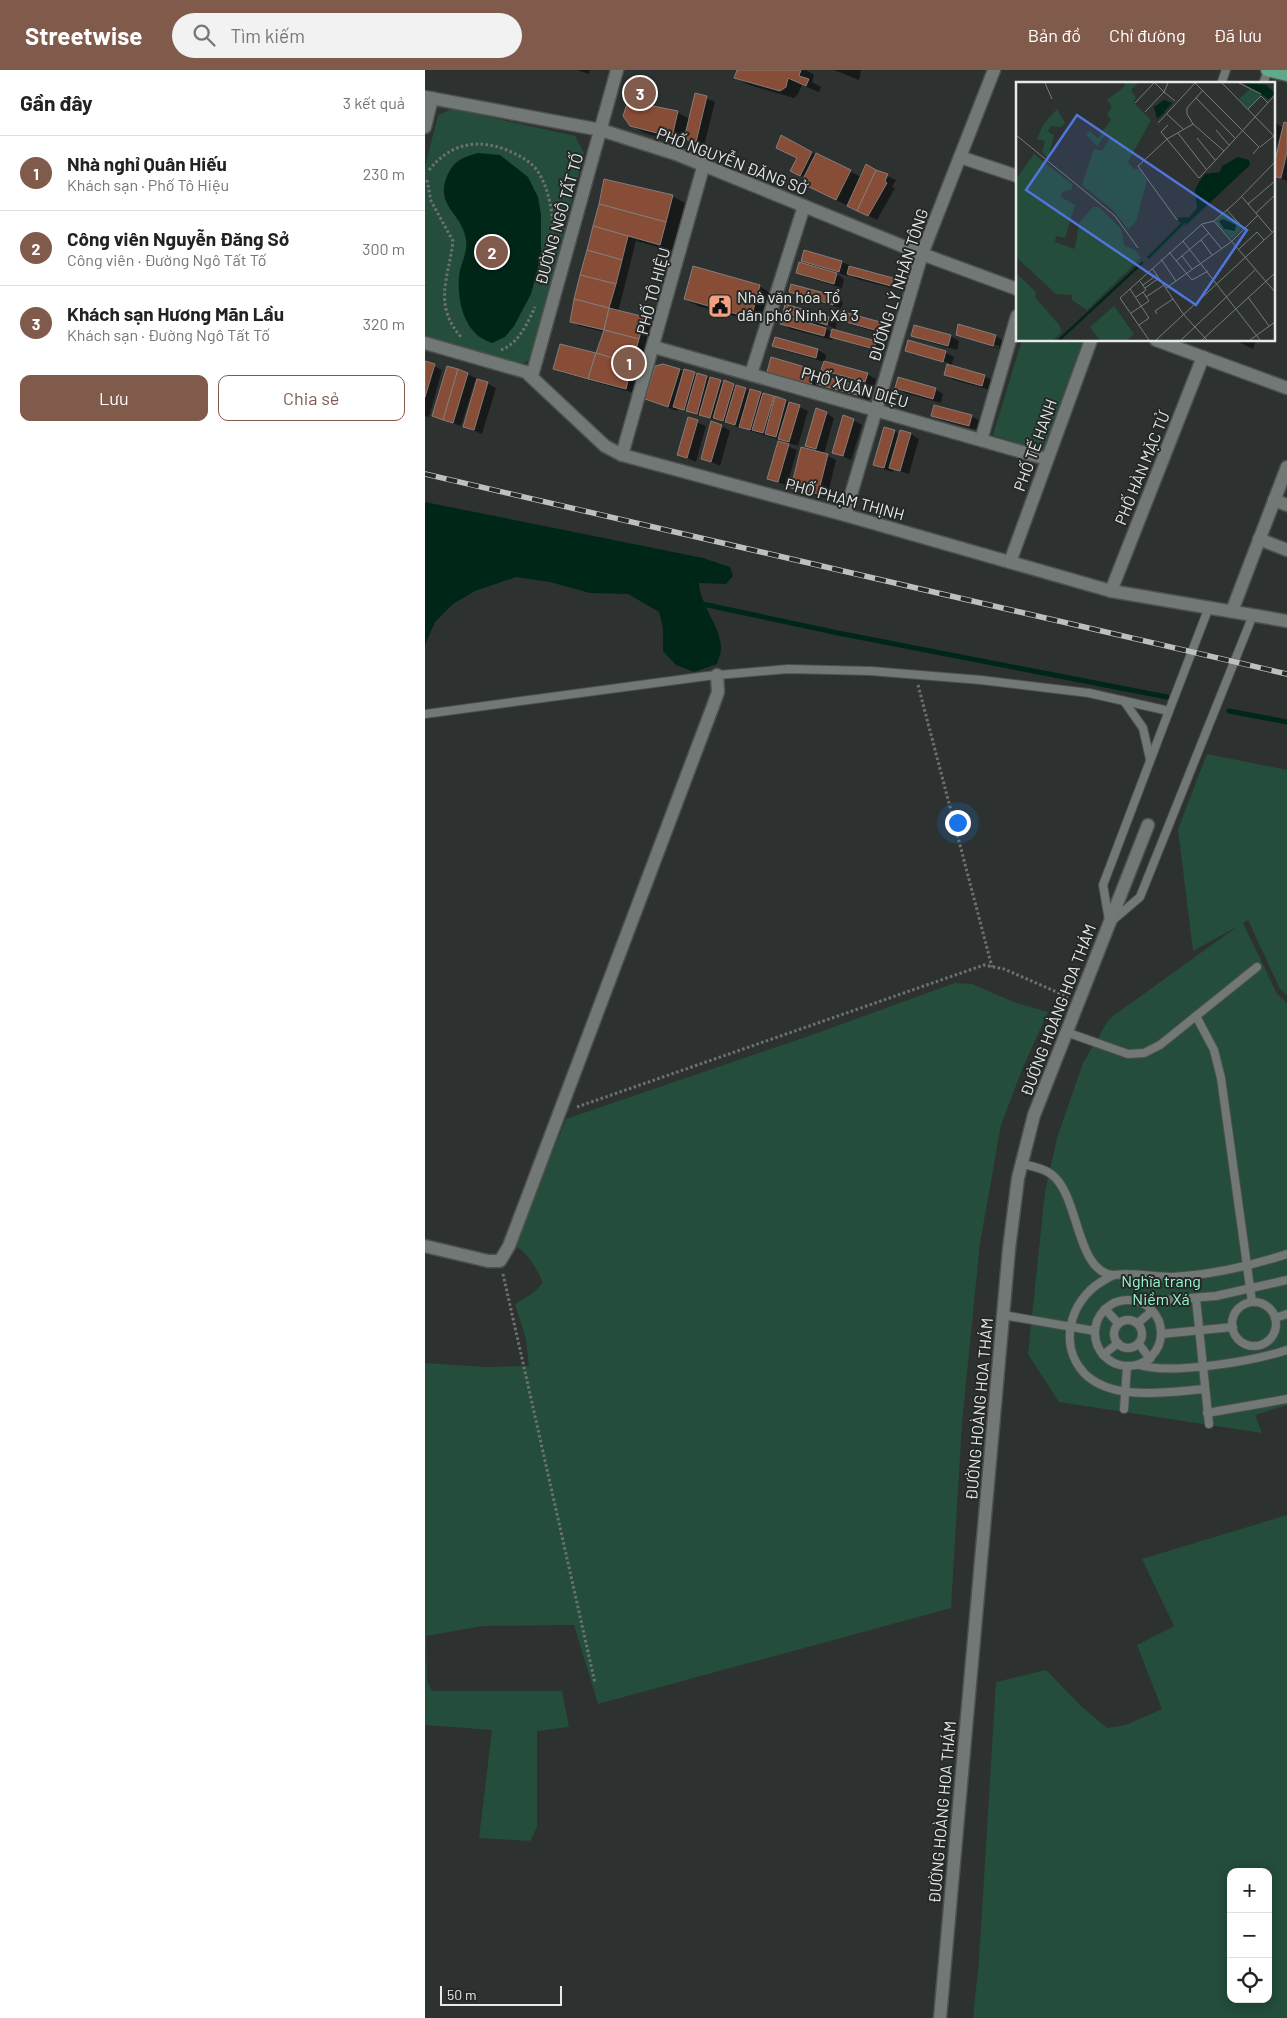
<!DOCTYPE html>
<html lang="vi">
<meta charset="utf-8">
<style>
:root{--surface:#fff;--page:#f2f2f2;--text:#222;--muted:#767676;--line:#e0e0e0;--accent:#805b4c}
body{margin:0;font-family:Barlow,sans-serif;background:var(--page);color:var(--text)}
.controls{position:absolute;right:15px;bottom:15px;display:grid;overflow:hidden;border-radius:10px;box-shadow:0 2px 12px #0003}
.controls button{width:45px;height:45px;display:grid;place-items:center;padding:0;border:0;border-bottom:1px solid var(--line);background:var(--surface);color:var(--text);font:25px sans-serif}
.scale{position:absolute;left:15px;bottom:12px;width:122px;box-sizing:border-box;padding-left:5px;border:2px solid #e7eae8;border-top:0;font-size:14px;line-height:18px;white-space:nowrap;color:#e7eae8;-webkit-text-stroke:4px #242826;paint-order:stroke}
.you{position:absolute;left:532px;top:752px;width:18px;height:18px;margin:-12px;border:4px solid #fff;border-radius:50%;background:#1a73e8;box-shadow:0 0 0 8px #1a73e833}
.badge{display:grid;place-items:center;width:32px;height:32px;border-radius:50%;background:var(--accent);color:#fff;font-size:16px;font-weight:700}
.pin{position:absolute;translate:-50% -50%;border:2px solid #fff;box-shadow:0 1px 5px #0006}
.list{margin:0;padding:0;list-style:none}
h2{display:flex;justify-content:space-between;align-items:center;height:65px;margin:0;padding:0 20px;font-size:21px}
h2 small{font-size:16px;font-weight:400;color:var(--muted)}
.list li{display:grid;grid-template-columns:32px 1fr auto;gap:15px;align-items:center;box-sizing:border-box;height:75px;padding:0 20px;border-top:1px solid var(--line)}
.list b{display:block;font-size:19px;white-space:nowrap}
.list p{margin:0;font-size:16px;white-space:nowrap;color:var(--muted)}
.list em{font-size:16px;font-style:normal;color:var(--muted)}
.actions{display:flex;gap:10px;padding:15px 20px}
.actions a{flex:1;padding:11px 0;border:1px solid var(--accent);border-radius:10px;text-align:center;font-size:18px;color:var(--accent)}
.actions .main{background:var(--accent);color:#fff}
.icon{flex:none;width:28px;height:28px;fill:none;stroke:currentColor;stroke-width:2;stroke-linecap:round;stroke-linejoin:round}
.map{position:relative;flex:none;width:862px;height:1948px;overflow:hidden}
header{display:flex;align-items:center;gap:30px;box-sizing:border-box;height:70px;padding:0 25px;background:var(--accent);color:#fff}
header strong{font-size:24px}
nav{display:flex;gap:28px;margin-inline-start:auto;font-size:18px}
.search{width:350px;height:45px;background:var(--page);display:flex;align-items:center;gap:12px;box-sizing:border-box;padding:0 18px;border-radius:28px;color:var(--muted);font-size:19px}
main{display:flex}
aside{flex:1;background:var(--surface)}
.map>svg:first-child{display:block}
.green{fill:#244d3b;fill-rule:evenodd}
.water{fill:#002618}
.shadow{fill:#0007}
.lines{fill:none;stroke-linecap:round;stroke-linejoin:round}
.stream{stroke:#002618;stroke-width:5}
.building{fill:#884d36;stroke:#837d7b}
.lane-casing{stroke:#4c504e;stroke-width:10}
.street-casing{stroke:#4c504e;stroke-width:15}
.secondary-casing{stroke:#4c504e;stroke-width:15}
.primary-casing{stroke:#4c504e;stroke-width:15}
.path{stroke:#6d7270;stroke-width:3;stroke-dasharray:2.5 2.5;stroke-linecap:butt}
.lane{stroke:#727875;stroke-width:8}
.street{stroke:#727875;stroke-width:12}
.secondary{stroke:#727875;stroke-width:12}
.primary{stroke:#61a98a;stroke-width:12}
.rail-casing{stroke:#bdc0be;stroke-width:5.5}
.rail{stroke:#242826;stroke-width:4;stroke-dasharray:11;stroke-linecap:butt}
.labels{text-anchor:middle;stroke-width:4;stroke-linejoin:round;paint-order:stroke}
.street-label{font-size:16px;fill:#e7eae8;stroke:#242826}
.poi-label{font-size:16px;fill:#e7eae8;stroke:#242826;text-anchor:start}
.park-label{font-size:16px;fill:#95fbcc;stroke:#242826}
.inset-river{fill:none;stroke:#002618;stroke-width:2.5}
.inset-road{fill:none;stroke:#777c7a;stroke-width:1}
.view{fill:#5075dc;fill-opacity:0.15;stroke:#5075dc;stroke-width:2.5}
.inset-edge{fill:none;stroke:#e7eae8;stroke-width:2.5}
</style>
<header>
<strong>Streetwise</strong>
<div class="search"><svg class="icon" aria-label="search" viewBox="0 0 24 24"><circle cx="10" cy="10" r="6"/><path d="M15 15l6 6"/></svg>Tìm kiếm</div>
<nav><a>Bản đồ</a><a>Chỉ đường</a><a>Đã lưu</a></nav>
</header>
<main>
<aside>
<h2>Gần đây<small>3 kết quả</small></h2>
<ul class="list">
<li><span class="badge">1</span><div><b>Nhà nghỉ Quân Hiếu</b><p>Khách sạn · Phố Tô Hiệu</p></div><em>230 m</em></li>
<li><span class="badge">2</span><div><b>Công viên Nguyễn Đăng Sở</b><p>Công viên · Đường Ngô Tất Tố</p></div><em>300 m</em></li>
<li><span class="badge">3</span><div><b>Khách sạn Hương Mãn Lầu</b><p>Khách sạn · Đường Ngô Tất Tố</p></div><em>320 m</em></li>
</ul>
<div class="actions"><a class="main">Lưu</a><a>Chia sẻ</a></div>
</aside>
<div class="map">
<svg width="862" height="1948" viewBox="0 0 862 1948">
<rect width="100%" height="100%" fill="#2d3230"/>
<g class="green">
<polygon points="27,39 150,66 159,83 107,289 94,295 0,268 0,97 13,45"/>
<polygon points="597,270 658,270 618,381 568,365"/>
<polygon points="782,684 862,700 862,925 855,919 823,850 818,853 852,924 862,933 862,1335 830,1345 837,1363 634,1332 603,1284 620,1122 632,1068 658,993 684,949 813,856 768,881 753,759"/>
<path d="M530,913L547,914L591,933L623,942L598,997L576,1055L555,1173L537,1353L526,1538L173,1634L149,1555L57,1556L1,1566L2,1611L7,1621H137L144,1657L112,1661V1757L105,1771L54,1768L67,1660L0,1655V1293L62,1297L104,1296L101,1269L90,1234L108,1223L118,1213C111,1197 104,1185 90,1175L141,1049L384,966Z"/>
<path d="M862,1445V1948H548L554,1890L571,1612L621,1600L657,1637L682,1658L701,1655L737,1639L712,1575L749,1556L717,1489ZM806,1802H843V1929H806Z"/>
</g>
<g class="water">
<path d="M53,83L75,85L103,107L113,127L116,144V186L106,224L89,256L80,267L67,273C40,265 32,233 34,207C35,194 43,183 41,170C38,143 8,136 23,104C29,90 39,87 53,83Z"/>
<path d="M0,432L278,488L305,497L308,506L301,514L274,513C275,536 297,558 296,579C296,584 293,590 292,594L269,602L251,595L238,581V558L234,542L203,524L165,523L125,512L91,507L50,521L28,534L10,552L0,575Z"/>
</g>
<g class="shadow">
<polygon points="152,0 165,0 164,4"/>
<polygon points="313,0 381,0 389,5 387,12 396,17 394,22 377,15 373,24 369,28 324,15 311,8"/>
<polygon points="409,0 436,0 434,10"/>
<polygon points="271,24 290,32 279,76 261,69 260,74 219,63 206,55 252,42 265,49"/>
<polygon points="848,52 857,57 848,90"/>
<polygon points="862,54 862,111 848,105"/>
<polygon points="357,67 436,107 441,96 471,110 467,117 470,118 452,150 390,120 380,108 367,100 373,88"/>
<polygon points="180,110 247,126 260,133 248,181 211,171 193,242 220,248 228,253 209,323 138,303 130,298 172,285 179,262 154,256 146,251"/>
<polygon points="378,191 416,192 476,214 474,220 432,209 423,204 423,206 409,202 419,209 417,218 381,207 372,203 388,196"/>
<polygon points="334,216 347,224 338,254 273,236 260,229"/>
<polygon points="365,222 409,227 418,232 416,238 374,227"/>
<polygon points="360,242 404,248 412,253 410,259 397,251 396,253 402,257 396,256 408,263 450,272 459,277 457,283 408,268 407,270 365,259 357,254 372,250"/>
<polygon points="414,249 458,254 467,259 465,266 423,254"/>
<polygon points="490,256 526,266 534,271 532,280 496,270 487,265"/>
<polygon points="532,264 571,266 579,271 577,279 540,269 574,279 574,276 539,266 539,268"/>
<polygon points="350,269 393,280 401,285 400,292 357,280 349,275"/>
<polygon points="809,270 831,270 828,279"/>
<polygon points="482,281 520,282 529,287 526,297 559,306 568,311 565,320 529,310 520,305 523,295 490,285 523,295 524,293 489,282 489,285"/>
<polygon points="0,292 17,300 4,347 0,346"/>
<polygon points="238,295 361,331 383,341 373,376 253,338 252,341 221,329"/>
<polygon points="398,300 442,304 451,309 449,316 406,304"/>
<polygon points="343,301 390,301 398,307 437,318 445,323 444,330 396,315 395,319 352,306"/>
<polygon points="42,304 51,308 36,356 9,346"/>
<polygon points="62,313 71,318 57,364 39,356"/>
<polygon points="471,318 510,319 518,324 516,333 480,323"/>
<polygon points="401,343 409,348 399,384 411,390 402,428 376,422 367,417 392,381 381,375"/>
<polygon points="508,345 546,346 555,351 552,360 516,350"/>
<polygon points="263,349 281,356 271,392 253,384"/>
<polygon points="428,350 437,355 426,390 409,382"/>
<polygon points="297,356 305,361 295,396 277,388"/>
<polygon points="470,361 475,365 486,364 494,369 484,404 469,399 468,402 458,399 450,394"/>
<polygon points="354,373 372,380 362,416 344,408"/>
</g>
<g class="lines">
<g class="stream">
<polyline points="273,533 413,563 742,627"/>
<polyline points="804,641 862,652"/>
</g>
</g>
<g class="building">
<polygon points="312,0 376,0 374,6 384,9 381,16 363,8 361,17 355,21 309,8"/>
<polygon points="270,23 282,26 271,72 259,69"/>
<polygon points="203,31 253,41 247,67 205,56 198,46"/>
<polygon points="859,52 862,53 862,82 856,108 848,106 848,100"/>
<polygon points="356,65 387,82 375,106 365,101 372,88 351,78"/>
<polygon points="391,83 426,100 411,130 376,113"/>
<polygon points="441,94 451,100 432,141 422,136"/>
<polygon points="451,100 463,104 460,111 462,113 443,146 432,141"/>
<polygon points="179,109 248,125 241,152 174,134"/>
<polygon points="174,134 241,152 235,175 168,156"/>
<polygon points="168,156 203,166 197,190 162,180"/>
<polygon points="162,180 197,190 191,214 155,205"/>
<polygon points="379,180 417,191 414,202 376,191"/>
<polygon points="374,192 412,203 409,214 371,203"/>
<polygon points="268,196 335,215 326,248 259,229"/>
<polygon points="424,196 468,208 466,216 422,204"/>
<polygon points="155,205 191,214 184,238 149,229"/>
<polygon points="366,214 410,226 408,235 364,222"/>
<polygon points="149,229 184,238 179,260 145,252"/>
<polygon points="360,234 404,247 402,255 358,243"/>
<polygon points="184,238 220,247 214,269 179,260"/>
<polygon points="415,241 459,253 457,262 413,250"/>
<polygon points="358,245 401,258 399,266 355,254"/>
<polygon points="533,254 571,265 568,276 531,265"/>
<polygon points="489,255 526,265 523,276 486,266"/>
<polygon points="407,259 451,271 449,279 405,267"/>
<polygon points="179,260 214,269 207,294 171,283"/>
<polygon points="350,267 393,279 391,288 347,276"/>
<polygon points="483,270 521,281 518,292 480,281"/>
<polygon points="135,274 171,283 163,309 128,299"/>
<polygon points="171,283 207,294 201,319 163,309"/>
<polygon points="346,287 390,300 386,315 342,302"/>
<polygon points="0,291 10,294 0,327"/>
<polygon points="399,291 443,303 440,312 396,300"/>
<polygon points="238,294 255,299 243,337 220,329 230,296"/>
<polygon points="522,294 560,305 557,316 519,305"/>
<polygon points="22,296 33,299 18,350 7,346"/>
<polygon points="33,299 43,303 28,353 18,350"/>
<polygon points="259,299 270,302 259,340 248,337"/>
<polygon points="272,303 282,306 272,344 261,341"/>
<polygon points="394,305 438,317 435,326 391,314"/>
<polygon points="285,307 296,310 285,348 274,345"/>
<polygon points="473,307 511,318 508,329 470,318"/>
<polygon points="52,309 63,312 49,360 38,357"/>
<polygon points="299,310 309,314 298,351 288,348"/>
<polygon points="311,315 321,318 310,355 300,352"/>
<polygon points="325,319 336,322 325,360 314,357"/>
<polygon points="338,323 349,326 338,363 327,360"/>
<polygon points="350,326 361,330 351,367 340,364"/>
<polygon points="364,332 375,335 364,372 353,369"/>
<polygon points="509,335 547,345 544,356 506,346"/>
<polygon points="391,338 402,342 391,379 380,376"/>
<polygon points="418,345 429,349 418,386 407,383"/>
<polygon points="263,347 273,350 262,388 252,385"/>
<polygon points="286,351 297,355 286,392 276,389"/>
<polygon points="459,357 470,360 459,398 448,395"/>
<polygon points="475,360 486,363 475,401 464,398"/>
<polygon points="353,371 364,374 353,412 342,409"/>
<polygon points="376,377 403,384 393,424 366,418"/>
</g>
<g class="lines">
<g class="lane-casing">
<g id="lane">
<polyline points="796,14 801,0"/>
<polyline points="838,14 843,0"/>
<polyline points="699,631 718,658 725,689"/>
<polyline points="744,641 784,537"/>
<polyline points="0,644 282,606 363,599 446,601 556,610 664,623 744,641 678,815 684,850"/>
<polyline points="688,850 715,827 828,545"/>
<polyline points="771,946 789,980 796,1008 827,1232"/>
<polyline points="641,962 703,984 719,983 735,975 832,897"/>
<path d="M597,1094C606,1096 618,1098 626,1104C655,1125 650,1201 688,1205"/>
<polyline points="771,1229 784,1354"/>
<circle cx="703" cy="1263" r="33"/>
<polyline points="715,1232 791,1226 862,1210"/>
<circle cx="829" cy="1254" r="22"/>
<polyline points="680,1239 693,1253"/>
<polyline points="578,1245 670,1261"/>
<polyline points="850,1248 862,1244"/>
<circle cx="703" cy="1264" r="14"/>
<polyline points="713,1253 727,1241"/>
<polyline points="736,1264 808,1257"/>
<polyline points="714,1274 725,1289"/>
<polyline points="678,1285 693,1273"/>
<path d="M714,1295C748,1305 827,1291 862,1280"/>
<path d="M780,1319C744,1322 687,1332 659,1303C633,1275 645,1231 676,1212C680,1210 685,1206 689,1205C707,1202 728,1207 746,1207C786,1205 825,1196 862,1184"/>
<polyline points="699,1339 702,1297"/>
<polyline points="782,1343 862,1329"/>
</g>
</g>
<g class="street-casing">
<g id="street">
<polyline points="0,27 176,60 251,84 497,184 592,219"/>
<polyline points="0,57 7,28"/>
<polyline points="535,87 592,106"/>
<polyline points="731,270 862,318"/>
<polyline points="0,273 101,302 180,376 197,385 420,445 686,521 862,551"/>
<polyline points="229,277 622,389"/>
<polyline points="326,304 379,136"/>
<polyline points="556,370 592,246"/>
<polyline points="197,385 279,94"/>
<polyline points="849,430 862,435"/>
<polyline points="834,469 862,480"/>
<polyline points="585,492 666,270"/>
<polyline points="686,521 778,287"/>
<polyline points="0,1176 63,1191 75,1191 84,1176 288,636 293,622 292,605"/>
<polyline points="515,1948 584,1179 593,1108 609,1045 723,755"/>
</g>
</g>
<g class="secondary-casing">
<g id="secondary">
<polyline points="107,306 192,0"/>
<polyline points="420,445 497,184 569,0"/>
<polyline points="807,541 862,397"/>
</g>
</g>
<g class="primary-casing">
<polyline id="primary" points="842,0 862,5"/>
</g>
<g class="path">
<path d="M4,100C25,74 51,68 82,80C93,85 104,90 111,99C125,118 128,146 129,169"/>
<path d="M2,110L6,131L28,171C24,207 7,235 37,268"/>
<path d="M76,280C94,273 102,254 110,237"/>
<polyline points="493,615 567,897"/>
<polyline points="152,1037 559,895 579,899 643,927"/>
<polyline points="78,1204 170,1613"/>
</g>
<use href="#lane" class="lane"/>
<use href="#street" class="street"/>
<use href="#secondary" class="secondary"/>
<use href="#primary" class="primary"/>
<g class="rail-casing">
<polyline id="rail" points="0,404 862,604"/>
</g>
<use href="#rail" class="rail"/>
</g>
<defs>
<g id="civic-square" transform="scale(1.25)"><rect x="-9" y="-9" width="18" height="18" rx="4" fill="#f2a080" stroke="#242826"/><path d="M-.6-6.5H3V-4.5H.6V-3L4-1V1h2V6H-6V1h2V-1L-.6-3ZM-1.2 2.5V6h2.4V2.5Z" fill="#111"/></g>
</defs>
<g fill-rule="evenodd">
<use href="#civic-square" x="295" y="236"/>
</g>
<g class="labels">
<g class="street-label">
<text transform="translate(307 91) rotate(21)" y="6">PHỐ NGUYỄN ĐĂNG SỞ</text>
<text transform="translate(134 149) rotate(-74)" y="6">ĐƯỜNG NGÔ TẤT TỐ</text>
<text transform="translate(473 215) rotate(-72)" y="6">ĐƯỜNG LÝ NHÂN TÔNG</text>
<text transform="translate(228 221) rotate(-75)" y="6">PHỐ TÔ HIỆU</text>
<text transform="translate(430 317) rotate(16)" y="6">PHỐ XUÂN DIỆU</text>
<text transform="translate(610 375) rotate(-70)" y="6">PHỐ TẾ HANH</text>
<text transform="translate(717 398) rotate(-68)" y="6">PHỐ HÀN MẶC TỬ</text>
<text transform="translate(420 429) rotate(15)" y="6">PHỐ PHẠM THỊNH</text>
<text transform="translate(633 940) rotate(-69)" y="6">ĐƯỜNG HOÀNG HOA THÁM</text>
<text transform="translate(554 1339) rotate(-85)" y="6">ĐƯỜNG HOÀNG HOA THÁM</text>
<text transform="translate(517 1742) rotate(-85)" y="6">ĐƯỜNG HOÀNG HOA THÁM</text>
</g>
<g class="poi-label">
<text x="312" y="233">Nhà văn hóa Tổ<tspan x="312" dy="18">dân phố Ninh Xá 3</tspan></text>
</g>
<g class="park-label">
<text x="736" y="1217">Nghĩa trang<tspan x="736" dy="18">Niềm Xá</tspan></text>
</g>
</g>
<g transform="translate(591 12)">
<rect width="259" height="259" fill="#2d3230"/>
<path d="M108,1H122L115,8L120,16L117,20L135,38L112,80L118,87H123L131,98L120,140L112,147L96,127L66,103L78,67L86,69L94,56L89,53L81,64L70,53L73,49L82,56L90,45L95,38L91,32L96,25L91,18L109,4ZM234,7L246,13L232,27L223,17ZM41,27L49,41L45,45L34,44L32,50L38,53L32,76L26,70L29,59L21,57L27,43ZM18,72L57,103L55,108L46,110L45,115L59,123L49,156L40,154L39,160L59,167L63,141L77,125H83L105,147L108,163L120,169L125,176L71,228L56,218V213L40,212L0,175V97ZM210,130L226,146L216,157L199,139ZM0,191L20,210L19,215L43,243L46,250L37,258H0ZM98,224L118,252L111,258H84L74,245Z" fill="#244d3b"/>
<path d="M227,1L250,3L259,11L253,17ZM148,18L156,21L149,29L144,26L149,30L141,37L138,25ZM222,75L233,78L234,83L168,145L170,141L163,140L162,136L173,135L181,126L179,108L183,100L189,92L204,90L206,84ZM207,137L220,143L219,149L208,147L203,139Z" fill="#002618"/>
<path class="inset-river" d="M132,176L168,140M43,258L127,180"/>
<path class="inset-road" d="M29,1L36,17M152,1L148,10L159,19M179,1L243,65L237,72M206,1L259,55M223,1L245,12M187,8L171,26V32L177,42L208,69L259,13M180,16L219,56M119,21L138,1M232,27L245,14L252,21M129,30L148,10L139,1M151,32L168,48M142,41L179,1M152,43L145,50L183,96L208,69M200,48L213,63M162,51L190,87M0,53L99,134L122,166M181,56L199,78M244,65L258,54M226,115L256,150M232,122L259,99M211,128L228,147M240,131L259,113M161,138L122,84L151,57L177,42M198,139L259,210M186,143L206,167M185,158L196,173M167,159L244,258M222,168L241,150L248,158M153,170L176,198L192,189M166,174L176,187M145,177L160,199M160,179L193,151M136,186L168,233L191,258M127,203L141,193M129,206L143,196M150,206L215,160L242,133M114,207L133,236L123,243M120,215L130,208L124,199M130,215L148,203M232,215L253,244M115,231L133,219L127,210M141,232L139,229L157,217M133,258L104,216L186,142L198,139L219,121L259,80M140,258L259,148M165,258L240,187M186,258L259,191M234,258L259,240"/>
<path class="view" d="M61,33L231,148L180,223L10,108Z"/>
<rect width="259" height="259" class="inset-edge"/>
</g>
</svg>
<div class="controls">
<button>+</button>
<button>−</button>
<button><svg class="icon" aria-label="locate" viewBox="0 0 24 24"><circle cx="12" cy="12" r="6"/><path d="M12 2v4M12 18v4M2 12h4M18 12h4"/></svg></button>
</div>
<div class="scale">50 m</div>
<div class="you"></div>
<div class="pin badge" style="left:204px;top:293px">1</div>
<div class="pin badge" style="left:67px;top:182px">2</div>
<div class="pin badge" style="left:215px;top:23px">3</div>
</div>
</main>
